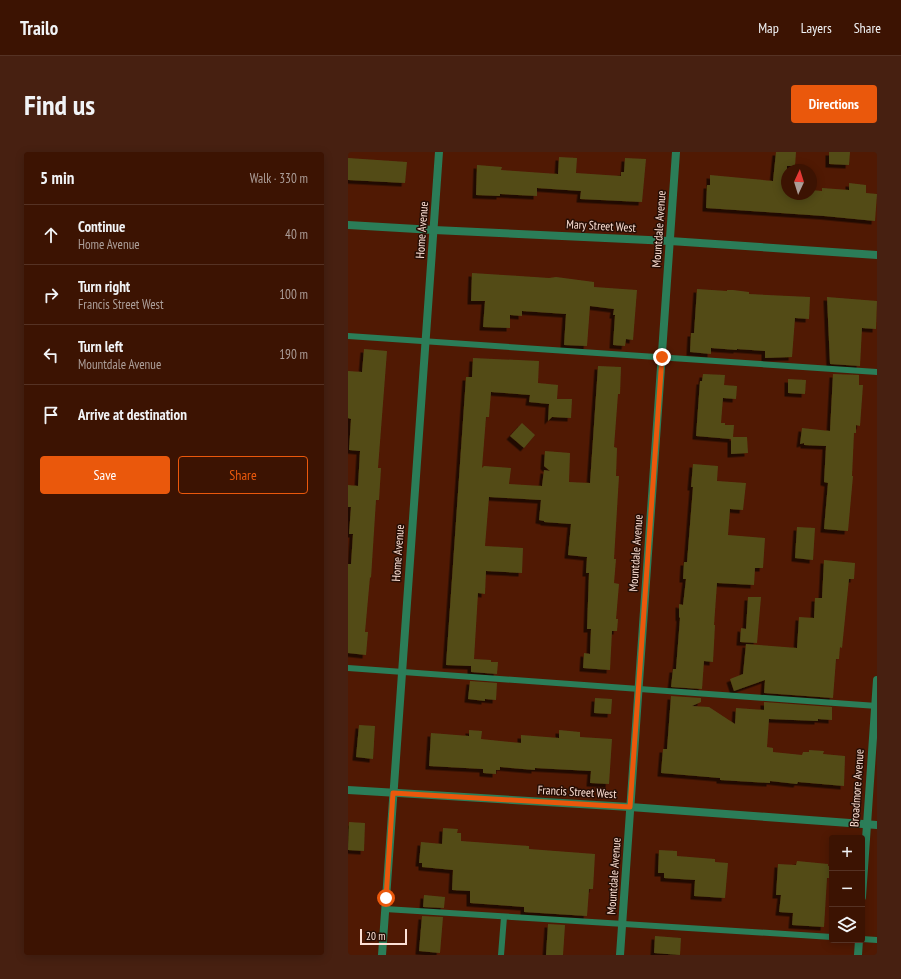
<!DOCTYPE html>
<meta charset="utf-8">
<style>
:root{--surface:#3c1302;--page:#472011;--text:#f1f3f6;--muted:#ac9e99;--line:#553224;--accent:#ea580c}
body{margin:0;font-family:"PT Sans Narrow",sans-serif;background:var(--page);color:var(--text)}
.controls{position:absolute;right:12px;bottom:12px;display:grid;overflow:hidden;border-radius:4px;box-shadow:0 2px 10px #0003}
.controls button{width:36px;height:36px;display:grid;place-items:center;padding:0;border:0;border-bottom:1px solid var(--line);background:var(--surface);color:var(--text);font:20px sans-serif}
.compass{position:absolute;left:433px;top:12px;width:36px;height:36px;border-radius:50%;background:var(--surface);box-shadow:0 2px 10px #0003;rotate:4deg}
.scale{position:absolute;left:12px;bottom:10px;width:47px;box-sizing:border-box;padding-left:4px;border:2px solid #fde0d5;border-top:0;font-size:11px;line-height:14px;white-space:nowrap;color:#fde0d5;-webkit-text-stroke:3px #260e05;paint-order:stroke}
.stop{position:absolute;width:12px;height:12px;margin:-9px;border:3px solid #ea580c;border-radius:50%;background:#fff}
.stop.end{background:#ea580c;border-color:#fff;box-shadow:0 1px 4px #0008}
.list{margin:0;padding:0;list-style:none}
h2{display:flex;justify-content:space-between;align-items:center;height:52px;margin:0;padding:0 16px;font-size:17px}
h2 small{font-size:13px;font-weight:400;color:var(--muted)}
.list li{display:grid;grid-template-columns:26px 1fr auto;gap:12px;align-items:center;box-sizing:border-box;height:60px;padding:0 16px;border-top:1px solid var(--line)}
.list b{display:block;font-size:15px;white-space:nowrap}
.list p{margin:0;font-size:13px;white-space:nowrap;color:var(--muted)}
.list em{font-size:13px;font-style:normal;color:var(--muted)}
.actions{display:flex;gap:8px;padding:12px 16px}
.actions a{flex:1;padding:9px 0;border:1px solid var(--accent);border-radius:4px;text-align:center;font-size:14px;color:var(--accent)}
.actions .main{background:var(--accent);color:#fff}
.icon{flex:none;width:22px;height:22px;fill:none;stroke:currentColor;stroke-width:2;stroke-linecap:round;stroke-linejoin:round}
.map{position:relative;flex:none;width:529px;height:803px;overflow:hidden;border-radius:4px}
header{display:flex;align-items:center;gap:24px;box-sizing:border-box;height:56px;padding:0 20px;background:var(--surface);border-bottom:1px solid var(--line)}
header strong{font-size:19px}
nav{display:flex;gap:22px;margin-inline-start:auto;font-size:14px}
.intro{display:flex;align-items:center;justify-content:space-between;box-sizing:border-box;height:96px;padding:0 24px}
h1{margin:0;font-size:28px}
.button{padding:10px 18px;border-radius:4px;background:var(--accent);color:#fff;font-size:14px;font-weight:700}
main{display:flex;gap:24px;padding:0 24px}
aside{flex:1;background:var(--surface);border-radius:4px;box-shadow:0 2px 10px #0003}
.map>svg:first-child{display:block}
.building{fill:#534b18;filter:url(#shadow)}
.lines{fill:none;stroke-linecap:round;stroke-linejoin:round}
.lane{stroke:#2b7d58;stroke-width:6}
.street{stroke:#2b7d58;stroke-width:8}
.route{stroke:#ea580c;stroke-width:5}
.labels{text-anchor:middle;stroke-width:3;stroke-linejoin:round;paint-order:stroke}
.street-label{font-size:12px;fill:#fde0d5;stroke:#260e05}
</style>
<header>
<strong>Trailo</strong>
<nav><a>Map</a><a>Layers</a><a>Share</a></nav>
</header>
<div class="intro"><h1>Find us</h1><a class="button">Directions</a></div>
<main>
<aside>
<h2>5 min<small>Walk · 330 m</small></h2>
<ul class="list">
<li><svg class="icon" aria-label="ahead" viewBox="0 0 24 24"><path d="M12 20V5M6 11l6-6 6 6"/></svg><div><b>Continue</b><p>Home Avenue</p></div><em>40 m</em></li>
<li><svg class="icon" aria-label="right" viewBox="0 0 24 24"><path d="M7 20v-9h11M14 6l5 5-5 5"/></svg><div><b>Turn right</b><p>Francis Street West</p></div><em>100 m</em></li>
<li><svg class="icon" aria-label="left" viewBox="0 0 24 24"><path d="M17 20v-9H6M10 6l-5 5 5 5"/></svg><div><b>Turn left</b><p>Mountdale Avenue</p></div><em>190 m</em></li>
<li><svg class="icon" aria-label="arrive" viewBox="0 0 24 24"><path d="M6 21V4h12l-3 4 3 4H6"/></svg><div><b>Arrive at destination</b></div></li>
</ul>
<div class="actions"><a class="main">Save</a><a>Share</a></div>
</aside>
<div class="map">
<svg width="529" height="803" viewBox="0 0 529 803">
<defs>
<filter id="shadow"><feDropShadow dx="-3.5" dy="3.5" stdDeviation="0" flood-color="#0009"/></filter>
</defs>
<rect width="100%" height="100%" fill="#501903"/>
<g class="building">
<polygon points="428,0 448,0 447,14 439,14 439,42 463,42 463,38 474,39 474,36 501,38 501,31 518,33 518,41 529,42 527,69 476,64 358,56 359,33 362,33 362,23 425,29"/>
<polygon points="481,0 502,0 501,13 481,12"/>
<polygon points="211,5 229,6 228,21 273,24 273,20 276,20 277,6 298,7 294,50 232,47 233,39 189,36 189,44 152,42 152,44 128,43 129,13 154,15 153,18 210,22"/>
<polygon points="0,6 59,10 57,31 0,28"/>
<polygon points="124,121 201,126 208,125 246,130 246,135 289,138 285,188 278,187 277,194 265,193 267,163 265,163 266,157 242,154 239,194 216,193 218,162 174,159 174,164 162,163 162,176 135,175 137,149 123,149"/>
<polygon points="349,137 379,139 379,138 385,138 401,140 401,142 462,145 461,167 447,166 444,205 417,206 417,199 389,197 389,198 363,196 363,202 342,200 343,181 346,181"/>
<polygon points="479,145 529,149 528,177 514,176 512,214 482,212"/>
<polygon points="16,197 39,199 30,316 33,316 31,348 28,348 23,426 22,425 17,480 20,480 18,503 0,501 0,412 3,412 5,382 1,382 3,355 0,355 0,333 10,334 12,299 1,298 3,267 0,266 0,219 14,220"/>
<polygon points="125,206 191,209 190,231 210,233 209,247 224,247 223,266 204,265 200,269 201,252 181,250 182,243 143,240 141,265 138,265 134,316 136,314 163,316 161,332 194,334 196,318 202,319 196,314 197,299 222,301 221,330 242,331 250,214 273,215 272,242 270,242 266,295 269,296 268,324 271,324 266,407 268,407 266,431 271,432 268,467 270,467 269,479 264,479 262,518 235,516 236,501 242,502 243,477 239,477 241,421 238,421 239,405 220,403 223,372 196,370 196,369 191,368 193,348 141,345 137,394 175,396 174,421 138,419 137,442 130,441 126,507 143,508 143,510 150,510 149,522 123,520 123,514 98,513 118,225 124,225"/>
<polygon points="355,222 377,223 376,233 389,234 388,247 375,246 373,271 377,271 377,273 386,273 385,285 399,285 400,301 383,302 383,287 348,284 352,229 354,229"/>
<polygon points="485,222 511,223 511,233 515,233 512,274 508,273 508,281 506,281 504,324 505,324 500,379 476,377 480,331 476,330 478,294 456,293 456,291 452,292 454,276 482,279"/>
<polygon points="440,227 458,228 457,242 440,241"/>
<polygon points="174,271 187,283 176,296 162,284"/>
<polygon points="345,312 370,314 369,329 398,331 395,358 382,357 380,383 417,386 415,416 407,416 406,433 369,431 366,473 367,473 365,510 356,509 354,537 323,535 325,517 328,517 332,466 331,465 331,452 335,453 338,427 335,427 336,410 339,410 345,335 343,335"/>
<polygon points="449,375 467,376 465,408 447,406"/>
<polygon points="476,408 507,411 506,427 501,427 494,496 492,495 491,507 488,507 485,546 416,541 417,528 386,539 382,527 395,522 398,492 449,496 451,465 466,466 467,446 474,446"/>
<polygon points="400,445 413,445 409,491 392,490 393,476 398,477"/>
<polygon points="122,529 149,531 148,548 137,547 137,549 120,547"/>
<polygon points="323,544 353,546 353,550 344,554 361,555 387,572 388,556 416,558 416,550 484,555 484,568 470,567 470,569 421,567 419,595 425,596 425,600 454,603 455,600 461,600 461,598 476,599 475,602 497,604 496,634 450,630 449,632 422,629 422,631 372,628 372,626 313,621 315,597 319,597"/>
<polygon points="247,546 264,547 263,562 246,561"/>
<polygon points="11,573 27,574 25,607 8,605"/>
<polygon points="121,578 134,579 133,587 173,591 173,583 211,586 211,578 232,580 232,585 264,587 261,632 242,631 243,619 187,616 187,618 152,615 152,618 148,618 148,622 135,621 135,617 81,614 83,581 121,584"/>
<polygon points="1,670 17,671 16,699 0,698"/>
<polygon points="95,676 110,677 109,681 113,681 113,689 181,694 181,697 247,702 245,737 241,737 239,764 176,760 176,755 122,751 122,739 104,738 105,718 74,715 74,711 71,711 73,690 94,692"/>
<polygon points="311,698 329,699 329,704 367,707 367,710 380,711 377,746 346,744 347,728 316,726 316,721 310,721"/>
<polygon points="449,709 480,712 480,714 483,714 482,726 479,726 476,775 444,773 445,761 431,760 433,743 428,743 430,712 448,713"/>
<polygon points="76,743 97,745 96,756 75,755"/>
<polygon points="74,764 95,765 92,801 71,799"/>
<polygon points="200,772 217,773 215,803 198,803"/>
<polygon points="307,784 333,786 332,803 306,801"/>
</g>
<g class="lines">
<g class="lane">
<polyline points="0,184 529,220"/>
<polyline points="0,516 529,554"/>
<polyline points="37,757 484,785"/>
<polyline points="514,787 529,788"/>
<polyline points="153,803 156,765"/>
</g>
<g class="street">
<polyline points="0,73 86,78 322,89 529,103"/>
<polyline points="0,638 282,655 529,673"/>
<polyline points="514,745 529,528"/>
<polyline points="34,803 91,0"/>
<polyline points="272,803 328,0"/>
<polyline points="510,803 511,788"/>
</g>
</g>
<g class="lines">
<polyline class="route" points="38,746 45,641 282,655 314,205"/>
</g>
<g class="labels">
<g class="street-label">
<text transform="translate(253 74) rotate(3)" y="4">Mary Street West</text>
<text transform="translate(311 77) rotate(-86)" y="4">Mountdale Avenue</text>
<text transform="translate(74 78) rotate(-86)" y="4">Home Avenue</text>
<text transform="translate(50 401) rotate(-86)" y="4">Home Avenue</text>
<text transform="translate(288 401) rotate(-86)" y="4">Mountdale Avenue</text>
<text transform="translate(509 636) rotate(-86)" y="4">Broadmore Avenue</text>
<text transform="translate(229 640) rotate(3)" y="4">Francis Street West</text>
<text transform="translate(266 724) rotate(-86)" y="4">Mountdale Avenue</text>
</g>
</g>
</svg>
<div class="controls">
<button>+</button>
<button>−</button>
<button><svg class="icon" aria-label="layers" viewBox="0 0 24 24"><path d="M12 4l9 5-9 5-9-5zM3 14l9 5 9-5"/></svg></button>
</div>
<svg class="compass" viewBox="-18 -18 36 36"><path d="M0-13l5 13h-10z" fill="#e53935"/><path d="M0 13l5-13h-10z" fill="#ac9e99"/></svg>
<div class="scale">20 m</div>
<div class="stop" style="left:38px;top:746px"></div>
<div class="stop end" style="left:314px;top:205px"></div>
</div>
</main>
